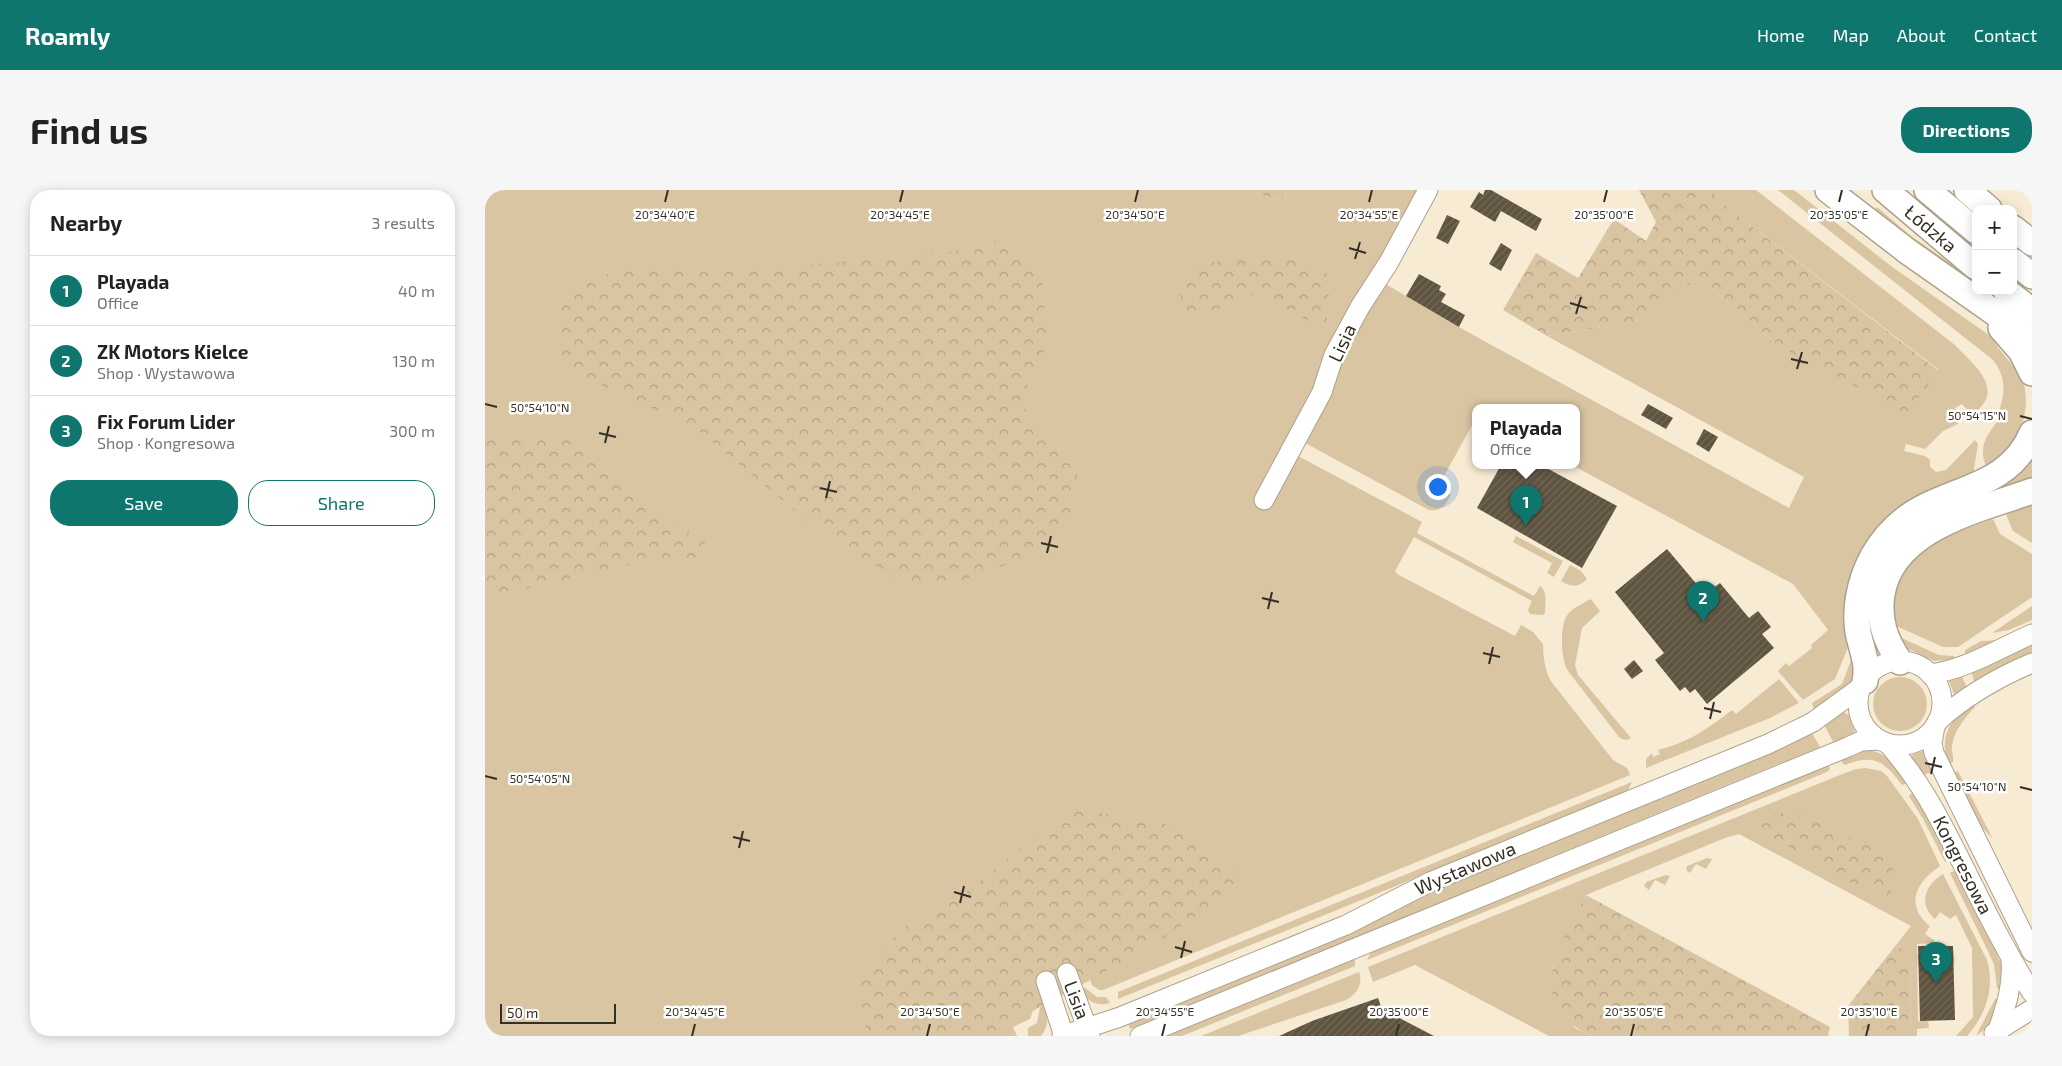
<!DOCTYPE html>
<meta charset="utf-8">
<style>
:root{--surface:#fff;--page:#f6f6f6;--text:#222;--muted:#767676;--line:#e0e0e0;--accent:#0f766e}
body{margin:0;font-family:"Exo 2",sans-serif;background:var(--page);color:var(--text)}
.controls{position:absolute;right:15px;top:15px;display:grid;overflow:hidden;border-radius:10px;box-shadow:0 2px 12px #0003}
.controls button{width:45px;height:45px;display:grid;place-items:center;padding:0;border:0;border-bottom:1px solid var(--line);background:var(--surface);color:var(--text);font:25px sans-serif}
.scale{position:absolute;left:15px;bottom:12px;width:116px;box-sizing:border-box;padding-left:5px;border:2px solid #332f26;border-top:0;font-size:14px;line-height:18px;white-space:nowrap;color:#332f26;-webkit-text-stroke:4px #fff;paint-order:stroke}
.you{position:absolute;left:952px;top:296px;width:18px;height:18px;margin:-12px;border:4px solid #fff;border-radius:50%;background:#1a73e8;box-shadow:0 0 0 8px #1a73e833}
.badge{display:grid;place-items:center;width:32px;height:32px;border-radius:50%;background:var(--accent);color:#fff;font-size:16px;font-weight:700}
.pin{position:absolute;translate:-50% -41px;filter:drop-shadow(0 1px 2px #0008)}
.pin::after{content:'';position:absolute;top:26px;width:18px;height:15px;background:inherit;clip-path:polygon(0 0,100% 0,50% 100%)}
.popup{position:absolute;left:987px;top:214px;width:108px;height:65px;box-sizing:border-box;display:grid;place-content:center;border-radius:10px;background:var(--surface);filter:drop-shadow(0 1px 4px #0005);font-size:16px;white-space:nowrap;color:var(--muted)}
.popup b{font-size:19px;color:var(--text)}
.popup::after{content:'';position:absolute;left:50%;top:100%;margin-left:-10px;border:10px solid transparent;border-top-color:var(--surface)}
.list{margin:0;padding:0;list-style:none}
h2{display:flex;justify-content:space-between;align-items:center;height:65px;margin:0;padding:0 20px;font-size:21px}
h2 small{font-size:16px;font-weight:400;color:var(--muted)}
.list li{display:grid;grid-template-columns:32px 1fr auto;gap:15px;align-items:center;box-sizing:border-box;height:70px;padding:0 20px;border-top:1px solid var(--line)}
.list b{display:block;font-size:19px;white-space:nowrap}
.list p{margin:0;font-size:16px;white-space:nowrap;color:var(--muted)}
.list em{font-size:16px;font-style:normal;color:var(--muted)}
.actions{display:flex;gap:10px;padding:15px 20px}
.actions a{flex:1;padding:11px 0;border:1px solid var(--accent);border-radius:20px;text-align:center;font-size:18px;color:var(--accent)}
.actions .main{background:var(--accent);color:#fff}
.map{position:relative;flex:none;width:1547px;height:846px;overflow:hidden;border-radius:20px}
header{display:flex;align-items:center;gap:30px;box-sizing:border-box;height:70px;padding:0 25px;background:var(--accent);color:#fff}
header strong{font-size:24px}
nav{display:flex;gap:28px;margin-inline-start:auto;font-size:18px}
.intro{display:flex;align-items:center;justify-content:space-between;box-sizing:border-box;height:120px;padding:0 30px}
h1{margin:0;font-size:35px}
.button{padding:12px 22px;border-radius:20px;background:var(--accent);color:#fff;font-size:18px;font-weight:700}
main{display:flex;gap:30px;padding:0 30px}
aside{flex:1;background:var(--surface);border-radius:20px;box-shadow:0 2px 12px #0003}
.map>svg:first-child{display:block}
.green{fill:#d9c5a2}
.forest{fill:url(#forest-crowns)}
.building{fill:url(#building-hatch)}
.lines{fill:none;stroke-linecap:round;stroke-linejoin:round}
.minor-casing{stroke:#ada18b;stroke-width:21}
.major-casing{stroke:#ada18b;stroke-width:28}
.minor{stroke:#fff;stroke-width:19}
.major{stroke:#fff;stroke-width:25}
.ticks{fill:none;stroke:#332f26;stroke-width:2}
.labels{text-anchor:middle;stroke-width:5;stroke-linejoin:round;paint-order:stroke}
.street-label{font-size:19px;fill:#332f26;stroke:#fff}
.ticks-label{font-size:12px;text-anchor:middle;fill:#332f26;stroke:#fff;stroke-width:5;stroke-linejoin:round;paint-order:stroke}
</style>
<header>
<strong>Roamly</strong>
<nav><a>Home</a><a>Map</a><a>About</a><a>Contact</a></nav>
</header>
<div class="intro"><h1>Find us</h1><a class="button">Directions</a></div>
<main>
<aside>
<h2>Nearby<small>3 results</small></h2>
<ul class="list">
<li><span class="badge">1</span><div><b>Playada</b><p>Office</p></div><em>40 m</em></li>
<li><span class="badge">2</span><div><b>ZK Motors Kielce</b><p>Shop · Wystawowa</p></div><em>130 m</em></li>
<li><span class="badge">3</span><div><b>Fix Forum Lider</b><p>Shop · Kongresowa</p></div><em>300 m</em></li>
</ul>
<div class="actions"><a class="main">Save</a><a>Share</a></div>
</aside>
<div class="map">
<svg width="1547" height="846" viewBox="0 0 1547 846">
<defs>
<pattern id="forest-crowns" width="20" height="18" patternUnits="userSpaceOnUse" patternTransform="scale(1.25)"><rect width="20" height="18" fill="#d9c5a2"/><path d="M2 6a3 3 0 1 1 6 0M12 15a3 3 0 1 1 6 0" fill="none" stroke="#b1a084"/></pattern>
<pattern id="building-hatch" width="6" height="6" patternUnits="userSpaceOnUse" patternTransform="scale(1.25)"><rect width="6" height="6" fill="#5e5440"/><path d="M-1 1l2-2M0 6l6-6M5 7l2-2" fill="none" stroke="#726a59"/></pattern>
</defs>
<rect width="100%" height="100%" fill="#f7ebd4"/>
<g class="green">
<path d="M0,0H759L800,11L802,0H937L897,92L981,141L1304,318L1319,287L1062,146L1160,130L1214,87L1294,156L1454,180L1246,20L1224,0H1271L1470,155C1490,176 1522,200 1487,225L1477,214L1470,218L1475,228L1473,234L1458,241L1440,259L1421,254L1419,261L1440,266L1445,270V277L1451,282L1461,280L1490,250L1493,254L1489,279V285L1442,301L1418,314L1402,326L1384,348L1373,368L1364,391L1360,419L1364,455L1350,489L1318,510L1293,481L1301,473L1304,476L1327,458L1326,455L1343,440L1308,394L1087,275H1091V217H991V228L953,297L966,305C960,315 957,322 944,320L820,253L813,266L937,332L932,343L1049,406L1055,396C1063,402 1060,414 1060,423L1058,425L1045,424L1043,420L1047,411L929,347L910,381L912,384L1030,446L1036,435L1048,442L1058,454C1058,468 1060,478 1065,490L1128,570L1142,578L1145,585L618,800H614L607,795L600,776L540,801L548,821L545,829L528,837L532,846H0Z"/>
<path d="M1293,0H1309L1406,76L1508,148C1513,162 1529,173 1537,188C1547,214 1537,252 1515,269C1511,272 1505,274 1501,276C1492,255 1504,242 1517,226L1513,223C1521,204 1521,186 1508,170Z"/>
<polygon points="1392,17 1426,46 1491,91 1491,101 1505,101 1547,133 1547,142 1398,34 1394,31 1395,30 1389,21"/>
<path d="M1547,261V291C1473,320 1370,341 1390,445L1384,447C1379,425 1381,401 1390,380C1423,302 1511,325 1547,261Z"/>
<polygon points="1547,314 1547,353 1528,341 1521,324"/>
<path d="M1508,329L1515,344L1547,364V407L1473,457H1458L1409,435C1407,361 1447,351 1508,329Z"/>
<polygon points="1031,346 1078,371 1069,387 1062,383 1067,373 1028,352"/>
<path d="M1085,375L1096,381L1102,389C1093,398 1087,397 1076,391Z"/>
<path d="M1106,409L1115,421L1097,438L1090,475L1093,485L1146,548C1142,551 1138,550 1134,547L1083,481C1076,471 1074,434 1083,424C1089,417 1099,413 1106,409Z"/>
<polygon points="1547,416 1547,430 1524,440 1507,443"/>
<polygon points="1412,446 1454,465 1469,466 1470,468 1465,470 1449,471 1421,458"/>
<polygon points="1516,450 1480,464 1480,460 1496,451"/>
<polygon points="1547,455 1547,463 1529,470 1489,491 1486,480"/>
<polygon points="1368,465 1371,485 1366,494 1329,521 1327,513 1357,494"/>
<polygon points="1476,484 1482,498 1469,504 1464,491"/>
<circle cx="1415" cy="514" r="27"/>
<path d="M1294,489L1314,513L1285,528L1161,578V569L1167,563L1168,567L1175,564L1173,560C1200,553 1219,542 1247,520L1251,524Z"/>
<path d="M1489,515L1490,517C1480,527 1469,541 1467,556C1466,561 1469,566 1468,572L1464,574C1453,549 1465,525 1489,515Z"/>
<polygon points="1358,522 1364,525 1370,543 1349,553 1339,535"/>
<polygon points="1327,543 1335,557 653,836 645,839 643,834 870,742 924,712 965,694 1289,562"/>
<path d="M1384,560C1403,563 1412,579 1423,593L1417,595C1400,572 1389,563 1360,575L1358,574L1356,569L1377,561Z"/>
<polygon points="1438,561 1448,581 1439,585 1426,567 1428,564"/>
<polygon points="1343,575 1345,579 1342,582 882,770 886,762"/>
<path d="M1381,578L1396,581L1402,586L1433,629L1455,676C1431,692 1419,715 1445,736L1440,744L1449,750V753L1432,754L1433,831H1443L1444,838L1432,839V846H1426L1425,766L1411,755L1426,736L1254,644L1240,648L1101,705L1089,727L1068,777L1090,838L1107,846H1064L930,775L888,792L883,777L1355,585L1371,579Z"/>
<polygon points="1473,581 1508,649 1491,631 1469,583"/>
<polygon points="1147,592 1142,602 633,809 633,802"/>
<polygon points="1429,601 1467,669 1460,672 1438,629 1424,606"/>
<polygon points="1222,668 1227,669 1221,679 1211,674 1205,683 1201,680 1202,676"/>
<polygon points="1471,680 1517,775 1517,801 1512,798 1509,774 1465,683"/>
<path d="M1458,684L1502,770C1510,798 1501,825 1482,846H1471L1488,827L1487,758L1471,725L1465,729L1455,722L1450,729C1432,714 1441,694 1458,684Z"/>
<polygon points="1181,685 1185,686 1180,695 1170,690 1164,700 1159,696 1161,692"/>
<polygon points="867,769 870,770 870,776 697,846 679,846"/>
<path d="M874,782C878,794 873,803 861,810L753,846H716Z"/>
<path d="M600,798L612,807H621L625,813C611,817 602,811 595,800Z"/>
<path d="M1510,809H1515C1510,824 1504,838 1491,846Z"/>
<path d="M561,814C563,826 564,836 556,846H543V838L552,833L555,817Z"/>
</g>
<g class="forest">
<polygon points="759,0 802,0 800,11"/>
<polygon points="1154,0 1225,0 1246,20 1454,181 1422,224 1294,156 1214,87 1161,130 1062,146 1018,120 1051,63 1093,88 1129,29 1161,51 1171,32"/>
<polygon points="523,48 557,89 562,155 535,211 559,246 593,280 588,320 555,362 480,390 419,393 332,339 210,238 77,177 76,103 138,78 233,83 472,61"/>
<polygon points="765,67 819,71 845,86 841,140 772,103 706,131 691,95 708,75"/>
<polygon points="0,242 22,246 81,246 119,278 139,302 220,352 212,376 169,369 60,395 0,405"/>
<polygon points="585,618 680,634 764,689 663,759 501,846 462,846 444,842 432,846 382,846 373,789 416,739 474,708"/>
<path d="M1304,620L1398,662C1414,682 1411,690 1402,712L1395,710L1392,703L1369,694L1271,638L1273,632Z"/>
<path d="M1101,705L1345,837L1343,846H1107C1090,838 1089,837 1079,821C1076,816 1071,811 1068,805C1059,781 1088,727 1101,705Z"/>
<polygon points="1411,755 1425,765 1426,846 1364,846 1363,816"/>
</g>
<g class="building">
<polygon points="1000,0 1006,0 1057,29 1051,41 1016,21 1010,32 985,17 994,2 998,5"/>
<polygon points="962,25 975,31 963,54 951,48"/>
<polygon points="1016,53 1027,60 1016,81 1004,74"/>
<polygon points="934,84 956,96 954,100 961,104 956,112 980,125 974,137 921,106"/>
<polygon points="1163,214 1188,228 1181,239 1156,225"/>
<polygon points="1219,239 1233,247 1224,262 1211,254"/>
<polygon points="1016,275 1056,275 1132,316 1097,378 992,318"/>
<polygon points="1182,359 1220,404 1235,393 1264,428 1273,421 1286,437 1277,444 1289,458 1222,514 1210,499 1205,503 1200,497 1195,501 1170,470 1179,463 1130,402"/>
<polygon points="1149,470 1158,481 1147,489 1139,479"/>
<polygon points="1433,756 1468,756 1470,830 1435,831"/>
<polygon points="893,808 897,819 949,846 794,846 827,831"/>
</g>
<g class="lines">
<g class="minor-casing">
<g id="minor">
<polyline points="779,310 837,202 849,165 875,117 904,72 943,0"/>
<circle cx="1415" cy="513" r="42"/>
<path d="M1445,484C1480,480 1515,458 1547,444"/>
<path d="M1452,532C1480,506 1512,488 1547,473"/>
<polyline points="1450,536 1447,553 1449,563 1547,762"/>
<path d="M1402,553C1437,592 1455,630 1478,675C1500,719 1521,762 1547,803"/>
<polyline points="582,783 605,846"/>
<polyline points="561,791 579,846"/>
<path d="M1513,840C1521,816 1528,796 1526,770"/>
<polyline points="1509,843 1547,819"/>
<polyline points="577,846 635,827 861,735 945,692 1283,554 1328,532 1376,497"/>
<polyline points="655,846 1363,557 1376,551 1395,550"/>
</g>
</g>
<g class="major-casing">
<g id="major">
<polyline points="1343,0 1422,61 1547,149"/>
<path id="s1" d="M1400,0L1491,77"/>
<polyline points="1442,0 1491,41"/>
<polyline points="1482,0 1504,19"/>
<polyline points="1528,38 1547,53"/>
<polyline points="1528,71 1547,86"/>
<polyline points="1521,101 1547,121"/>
<polyline points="1516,138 1536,161 1547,183"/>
<path d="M1415,472C1400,450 1393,430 1397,404C1408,338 1494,320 1547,301"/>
<path d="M1380,491C1384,474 1376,458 1373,442C1370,423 1373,404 1379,386C1389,357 1410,332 1437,318C1479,296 1526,293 1547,243"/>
</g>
</g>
<use href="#minor" class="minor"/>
<use href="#major" class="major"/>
</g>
<path class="ticks" d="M180,12L183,0M415,12L418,0M650,12L653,0M884,12L887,0M1119,12L1122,0M1354,12L1357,0M864,58L881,63M870,69L875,52M1085,113L1102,118M1091,124L1096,107M1306,169L1323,173M1312,179L1317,162M0,214L12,217M1535,226L1547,229M114,243L131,247M120,253L124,236M335,298L352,302M341,308L345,291M556,353L573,357M562,363L566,346M777,408L794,412M783,419L787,402M998,463L1015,467M1004,474L1008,457M1219,518L1236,522M1225,529L1229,512M1440,573L1457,577M1446,584L1450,567M0,586L12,589M1535,597L1547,600M248,647L265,651M254,658L258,641M469,702L486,707M475,713L479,696M690,757L707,762M696,768L700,751M207,846L210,834M442,846L445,834M677,846L680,834M911,846L914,834M1146,846L1149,834M1381,846L1384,834"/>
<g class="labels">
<g class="street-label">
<text dy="7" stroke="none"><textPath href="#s1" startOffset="60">Łódzka</textPath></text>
<text transform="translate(857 153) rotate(-65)" y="7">Lisia</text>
<text transform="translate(1478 675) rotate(63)" y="7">Kongresowa</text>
<text transform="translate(980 678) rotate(-23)" y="7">Wystawowa</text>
<text transform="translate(592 810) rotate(69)" y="7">Lisia</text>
</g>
</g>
<g class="ticks-label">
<text x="180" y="29">20°34'40"E</text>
<text x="415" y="29">20°34'45"E</text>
<text x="650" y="29">20°34'50"E</text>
<text x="884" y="29">20°34'55"E</text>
<text x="1119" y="29">20°35'00"E</text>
<text x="1354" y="29">20°35'05"E</text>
<text x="55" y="222">50°54'10"N</text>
<text x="1492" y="230">50°54'15"N</text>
<text x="55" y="593">50°54'05"N</text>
<text x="1492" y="601">50°54'10"N</text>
<text x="210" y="826">20°34'45"E</text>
<text x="445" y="826">20°34'50"E</text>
<text x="680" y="826">20°34'55"E</text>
<text x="914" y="826">20°35'00"E</text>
<text x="1149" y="826">20°35'05"E</text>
<text x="1384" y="826">20°35'10"E</text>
</g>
</svg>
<div class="controls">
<button>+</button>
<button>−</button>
</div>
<div class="scale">50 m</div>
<div class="you"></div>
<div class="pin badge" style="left:1041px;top:336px">1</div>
<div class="popup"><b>Playada</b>Office</div>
<div class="pin badge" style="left:1218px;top:432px">2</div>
<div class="pin badge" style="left:1451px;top:793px">3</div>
</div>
</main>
